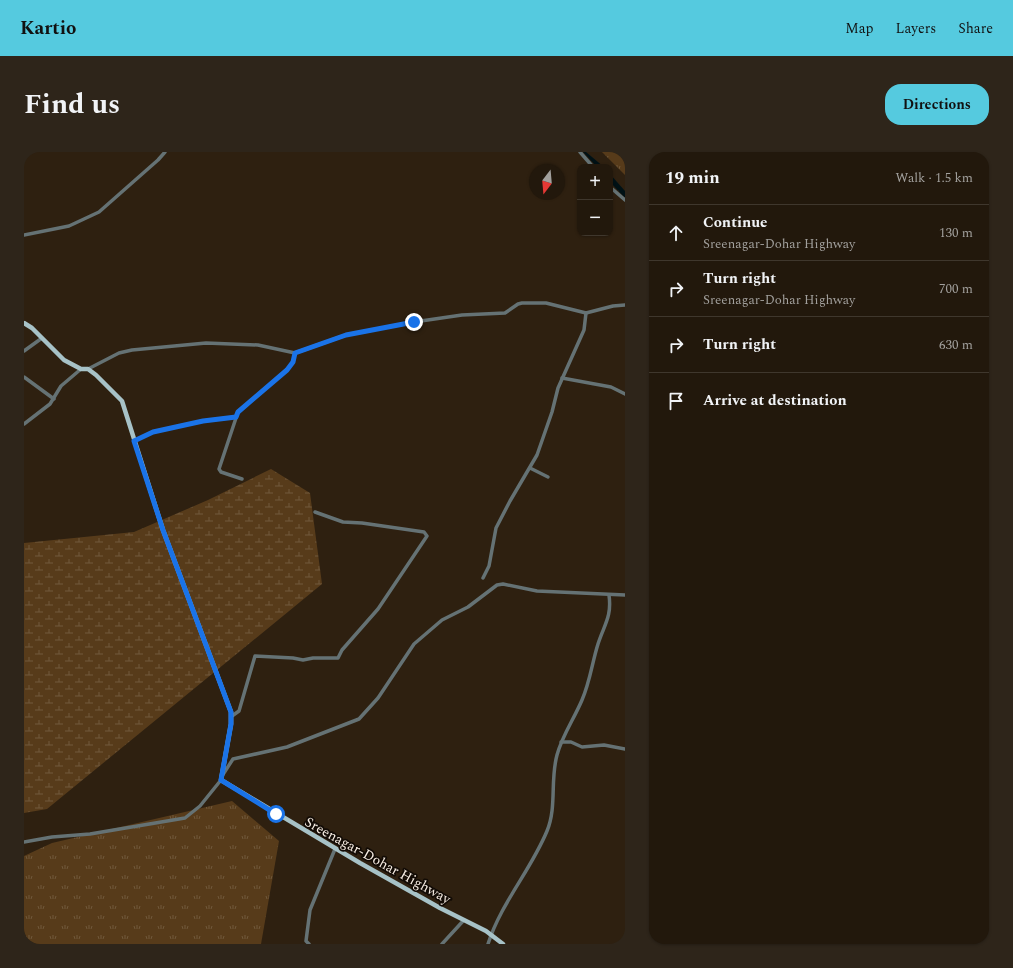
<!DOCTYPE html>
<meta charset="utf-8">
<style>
:root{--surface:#22180c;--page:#2e251a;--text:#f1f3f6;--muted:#a2a09d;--line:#3f372d;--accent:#55cadf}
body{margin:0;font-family:Spectral,serif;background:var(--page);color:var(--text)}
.controls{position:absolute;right:12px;top:12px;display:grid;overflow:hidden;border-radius:8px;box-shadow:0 1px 3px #0004}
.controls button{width:36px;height:36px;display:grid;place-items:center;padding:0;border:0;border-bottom:1px solid var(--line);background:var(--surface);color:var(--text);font:20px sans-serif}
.compass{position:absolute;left:505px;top:12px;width:36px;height:36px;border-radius:50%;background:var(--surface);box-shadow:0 1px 3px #0004;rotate:196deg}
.stop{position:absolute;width:12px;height:12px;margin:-9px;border:3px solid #1a73e8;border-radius:50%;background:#fff}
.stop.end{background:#1a73e8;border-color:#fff;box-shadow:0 1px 4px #0008}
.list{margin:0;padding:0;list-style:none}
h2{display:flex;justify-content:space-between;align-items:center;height:52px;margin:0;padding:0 16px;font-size:17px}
h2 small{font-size:13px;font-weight:400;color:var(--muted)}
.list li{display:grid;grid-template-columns:26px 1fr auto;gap:12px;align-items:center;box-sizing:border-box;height:56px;padding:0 16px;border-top:1px solid var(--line)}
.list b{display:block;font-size:15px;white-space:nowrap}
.list p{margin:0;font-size:13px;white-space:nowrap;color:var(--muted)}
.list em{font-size:13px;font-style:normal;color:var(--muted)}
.icon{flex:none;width:22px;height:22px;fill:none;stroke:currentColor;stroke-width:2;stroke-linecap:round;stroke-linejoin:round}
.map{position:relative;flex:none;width:601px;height:792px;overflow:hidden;border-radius:16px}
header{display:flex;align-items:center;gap:24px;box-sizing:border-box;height:56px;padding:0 20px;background:var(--accent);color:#111}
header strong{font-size:19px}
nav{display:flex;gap:22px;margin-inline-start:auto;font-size:14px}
.intro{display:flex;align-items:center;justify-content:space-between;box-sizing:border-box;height:96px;padding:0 24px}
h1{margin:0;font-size:28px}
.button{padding:10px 18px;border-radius:16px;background:var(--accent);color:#111;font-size:14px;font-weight:700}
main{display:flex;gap:24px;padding:0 24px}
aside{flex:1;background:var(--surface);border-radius:16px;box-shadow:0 1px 3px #0004}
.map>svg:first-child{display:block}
.grass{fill:url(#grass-tufts)}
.wetland{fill:url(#wetland-marsh)}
.water{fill:url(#water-ripples)}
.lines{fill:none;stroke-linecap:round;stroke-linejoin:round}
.minor{stroke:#657274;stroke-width:3.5}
.major{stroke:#a7c2c7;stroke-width:4.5}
.route{stroke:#1a73e8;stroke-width:5}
.labels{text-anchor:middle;stroke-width:3.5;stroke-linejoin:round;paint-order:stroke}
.street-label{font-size:14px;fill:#f8eee4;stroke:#120b05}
</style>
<header>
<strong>Kartio</strong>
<nav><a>Map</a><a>Layers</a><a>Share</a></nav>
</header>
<div class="intro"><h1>Find us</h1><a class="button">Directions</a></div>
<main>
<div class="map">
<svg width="601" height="792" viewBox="0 0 601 792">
<defs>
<pattern id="grass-tufts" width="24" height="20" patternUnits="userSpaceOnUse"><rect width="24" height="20" fill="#573b1a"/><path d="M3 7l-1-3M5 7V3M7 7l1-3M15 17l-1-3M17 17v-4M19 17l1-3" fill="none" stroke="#70583b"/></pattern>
<pattern id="wetland-marsh" width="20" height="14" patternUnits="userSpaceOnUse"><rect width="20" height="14" fill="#573b1a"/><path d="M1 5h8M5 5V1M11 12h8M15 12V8" fill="none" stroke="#70583b"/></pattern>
<pattern id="water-ripples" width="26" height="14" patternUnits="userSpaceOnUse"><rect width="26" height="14" fill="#001115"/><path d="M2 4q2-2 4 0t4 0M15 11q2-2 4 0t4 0" fill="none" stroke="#263437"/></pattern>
</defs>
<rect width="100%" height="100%" fill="#2e2010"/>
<g class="grass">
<polygon points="578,0 601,0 601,23"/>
<polygon points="208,649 255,689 237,792 0,792 0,704 28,691"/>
</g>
<polygon class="wetland" points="247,317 286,341 298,432 23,657 0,661 0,391 110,380 184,348"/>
<g class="water">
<polygon points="559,0 562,0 580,15 573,15"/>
<polygon points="586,22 601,39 601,46 586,30"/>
</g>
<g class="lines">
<g class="minor">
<polyline points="556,0 569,15"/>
<polyline points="586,35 601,48"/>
<polyline points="0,83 45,74 75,60 134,8 141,0"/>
<polyline points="0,199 18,186"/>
<polyline points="64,217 95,201 108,198 182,191 234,193 271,201 322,183 390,170 438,163 481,161 494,152 498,151 522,151 562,161 589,154 601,153"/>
<polyline points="0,225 30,247"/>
<polyline points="538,226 587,235 601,242"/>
<polyline points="0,272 26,252 37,234 57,217"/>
<polyline points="110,289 129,280 179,269 212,265"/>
<polyline points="506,316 524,325"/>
<polyline points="218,327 197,320 195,317 214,260 263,218 269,210 271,201"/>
<polyline points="459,426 465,414 472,376 486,349 513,303 528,260 534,236 560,178 562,161"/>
<polyline points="208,564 215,559 231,504 269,506 279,508 289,506 314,506 318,498 354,457 403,384 400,380 338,371 319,370 291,360"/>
<polyline points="537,590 547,590 558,595 580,593 601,597"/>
<polyline points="198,624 209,607 263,595 335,567 354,546 390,492 418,468 444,455 473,433 479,432 513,439 601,443"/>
<polyline points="0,690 28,685 66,682 161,666 176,654 197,628"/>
<polyline points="285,792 282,789 286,758 311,697"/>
<polyline points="418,792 440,768"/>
<path d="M464,792C477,751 507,718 523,679C533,655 526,628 533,603C538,584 550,567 558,548C566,530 568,511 574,492C580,473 588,465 585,443"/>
</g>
<polyline class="major" points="0,171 8,176 40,208 57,217 64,217 72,223 98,249 139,378 207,560 207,572 197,628 336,711 416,756 462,779 479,792"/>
</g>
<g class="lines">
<polyline class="route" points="252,662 197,628 207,572 207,560 139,378 110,289 129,280 179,269 212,265 214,260 263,218 269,210 271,201 322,183 390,170"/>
</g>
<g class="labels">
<g class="street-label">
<text transform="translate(354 708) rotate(29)" y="5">Sreenagar-Dohar Highway</text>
</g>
</g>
</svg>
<div class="controls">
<button>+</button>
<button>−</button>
</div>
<svg class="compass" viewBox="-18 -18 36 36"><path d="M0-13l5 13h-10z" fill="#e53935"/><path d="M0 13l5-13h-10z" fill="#a2a09d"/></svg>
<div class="stop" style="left:252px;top:662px"></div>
<div class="stop end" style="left:390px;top:170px"></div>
</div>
<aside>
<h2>19 min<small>Walk · 1.5 km</small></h2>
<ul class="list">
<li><svg class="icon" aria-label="ahead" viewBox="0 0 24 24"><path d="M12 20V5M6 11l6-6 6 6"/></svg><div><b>Continue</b><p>Sreenagar-Dohar Highway</p></div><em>130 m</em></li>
<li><svg class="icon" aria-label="right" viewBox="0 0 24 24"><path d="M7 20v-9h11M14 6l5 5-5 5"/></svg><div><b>Turn right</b><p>Sreenagar-Dohar Highway</p></div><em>700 m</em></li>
<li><svg class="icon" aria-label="right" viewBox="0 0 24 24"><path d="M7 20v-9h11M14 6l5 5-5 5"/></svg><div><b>Turn right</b></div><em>630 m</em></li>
<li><svg class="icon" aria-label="arrive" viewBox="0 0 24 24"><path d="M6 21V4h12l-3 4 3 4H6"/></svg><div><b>Arrive at destination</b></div></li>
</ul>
</aside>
</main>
